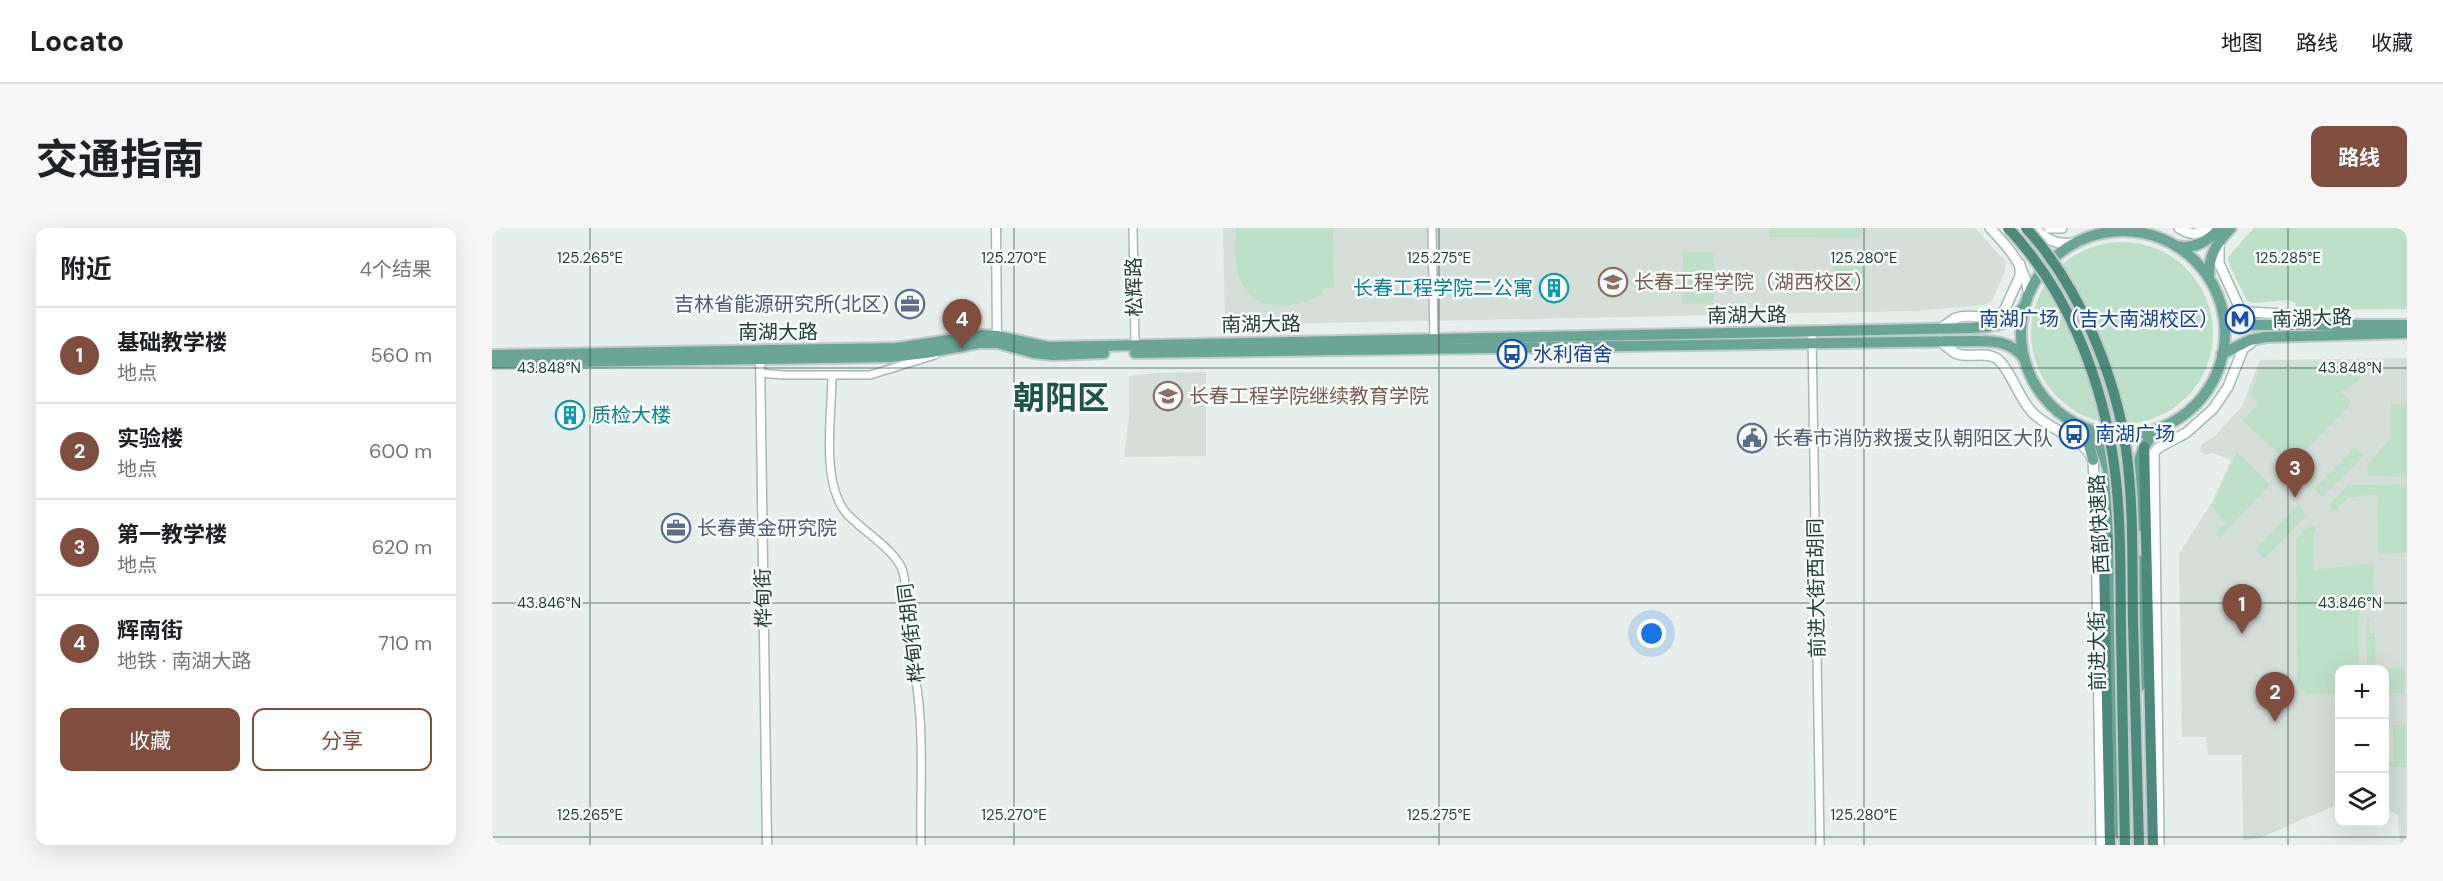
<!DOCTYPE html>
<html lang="zh">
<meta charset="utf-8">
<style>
:root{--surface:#fff;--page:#f6f6f6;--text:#202124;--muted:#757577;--line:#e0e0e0;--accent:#7f4e3f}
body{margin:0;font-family:"DM Sans","Noto Sans SC",sans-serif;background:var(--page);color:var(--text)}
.controls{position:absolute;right:18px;bottom:18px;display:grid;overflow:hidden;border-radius:12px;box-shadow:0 6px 24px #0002}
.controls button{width:54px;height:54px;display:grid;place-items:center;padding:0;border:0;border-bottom:2px solid var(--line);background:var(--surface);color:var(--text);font:30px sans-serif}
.you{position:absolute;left:1160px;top:406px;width:21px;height:21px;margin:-15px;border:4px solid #fff;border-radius:50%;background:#1a73e8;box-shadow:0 0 0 9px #1a73e833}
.badge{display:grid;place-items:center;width:39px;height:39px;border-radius:50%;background:var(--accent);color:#fff;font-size:20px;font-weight:700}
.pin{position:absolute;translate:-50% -50px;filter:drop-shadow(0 2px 3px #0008)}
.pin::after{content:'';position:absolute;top:32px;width:21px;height:18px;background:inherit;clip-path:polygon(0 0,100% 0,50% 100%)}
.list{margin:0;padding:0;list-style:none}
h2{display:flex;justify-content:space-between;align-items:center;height:78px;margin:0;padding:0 24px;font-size:26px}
h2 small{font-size:20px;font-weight:400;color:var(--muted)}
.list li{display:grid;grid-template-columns:39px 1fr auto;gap:18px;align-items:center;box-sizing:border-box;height:96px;padding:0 24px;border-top:2px solid var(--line)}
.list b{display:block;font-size:22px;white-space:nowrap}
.list p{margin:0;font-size:20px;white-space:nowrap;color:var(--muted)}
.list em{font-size:20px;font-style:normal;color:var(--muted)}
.actions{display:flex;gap:12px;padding:18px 24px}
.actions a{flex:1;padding:14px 0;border:2px solid var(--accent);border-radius:12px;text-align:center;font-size:21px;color:var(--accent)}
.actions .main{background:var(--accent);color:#fff}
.icon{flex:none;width:33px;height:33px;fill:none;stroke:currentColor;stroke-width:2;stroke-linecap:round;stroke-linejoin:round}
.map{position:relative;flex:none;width:1915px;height:617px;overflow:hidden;border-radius:12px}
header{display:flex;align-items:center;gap:36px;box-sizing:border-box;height:84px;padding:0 30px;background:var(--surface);border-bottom:2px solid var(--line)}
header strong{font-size:28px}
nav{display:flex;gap:33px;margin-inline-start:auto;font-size:21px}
.intro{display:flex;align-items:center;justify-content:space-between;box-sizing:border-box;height:144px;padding:0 36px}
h1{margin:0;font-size:42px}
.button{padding:15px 27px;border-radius:12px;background:var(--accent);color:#fff;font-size:21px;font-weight:700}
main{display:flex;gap:36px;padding:0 36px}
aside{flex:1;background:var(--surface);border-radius:12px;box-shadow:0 6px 24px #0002}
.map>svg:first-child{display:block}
.built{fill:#d4dfda}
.green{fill:#bfe0c8}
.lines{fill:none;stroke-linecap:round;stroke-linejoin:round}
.minor-casing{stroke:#a8b8b2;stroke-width:10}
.tertiary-casing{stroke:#a8b8b2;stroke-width:11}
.secondary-casing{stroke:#a4bbb3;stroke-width:12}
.primary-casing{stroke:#c2cac8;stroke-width:14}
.trunk-casing{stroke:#c2cac8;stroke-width:14}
.minor{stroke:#fff;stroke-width:7}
.tertiary{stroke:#fff;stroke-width:8}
.secondary{stroke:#fff;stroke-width:9}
.primary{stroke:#6aa596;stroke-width:10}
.trunk{stroke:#4c8a7c;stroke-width:10}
.trunk-bridge-casing{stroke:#c2cac8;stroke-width:14;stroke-linecap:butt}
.trunk-bridge{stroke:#4c8a7c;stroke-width:10}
.ticks{fill:none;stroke:#24423a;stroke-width:1.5;stroke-opacity:0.45}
.labels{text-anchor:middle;stroke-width:5;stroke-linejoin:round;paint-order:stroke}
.education-label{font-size:20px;fill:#785e54;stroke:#f7fbf9;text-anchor:start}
.street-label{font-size:20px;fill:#24423a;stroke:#f7fbf9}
.culture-label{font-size:20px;fill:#0d838f;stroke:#f7fbf9;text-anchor:end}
.service-label{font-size:20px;fill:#4e5e75;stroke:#f7fbf9;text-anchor:start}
.transit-label{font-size:20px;fill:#164399;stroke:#f7fbf9;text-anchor:start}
.town-label{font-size:32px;font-weight:bold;fill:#1f5548;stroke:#f7fbf9}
.ticks-label{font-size:15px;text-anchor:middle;fill:#24423a;stroke:#f7fbf9;stroke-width:5;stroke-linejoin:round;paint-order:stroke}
</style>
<header>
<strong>Locato</strong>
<nav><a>地图</a><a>路线</a><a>收藏</a></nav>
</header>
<div class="intro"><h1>交通指南</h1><a class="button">路线</a></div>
<main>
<aside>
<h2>附近<small>4个结果</small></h2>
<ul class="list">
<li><span class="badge">1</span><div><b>基础教学楼</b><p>地点</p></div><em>560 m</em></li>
<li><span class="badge">2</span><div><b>实验楼</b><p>地点</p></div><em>600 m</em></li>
<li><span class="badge">3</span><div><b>第一教学楼</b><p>地点</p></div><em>620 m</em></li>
<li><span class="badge">4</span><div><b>辉南街</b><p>地铁 · 南湖大路</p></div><em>710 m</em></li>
</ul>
<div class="actions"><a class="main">收藏</a><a>分享</a></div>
</aside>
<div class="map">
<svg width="1915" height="617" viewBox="0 0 1915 617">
<rect width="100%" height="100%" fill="#e6efeb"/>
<g class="built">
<polygon points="731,0 1483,0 1514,34 1513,43 1500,73 1491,77 1426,83 733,97"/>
<polygon points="1915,130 1915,617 1908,617 1906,587 1893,580 1892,442 1848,442 1847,576 1765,611 1751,612 1750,527 1716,527 1714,509 1690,509 1687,326 1720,274 1739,232 1720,225 1715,227 1708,224 1709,217 1723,208 1750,178 1768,132"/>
<polygon points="714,144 714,228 632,229 637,187 637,148 665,145"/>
</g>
<g class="green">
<path d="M744,0H841L842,59L833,60C824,79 777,83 761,70C757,67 753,59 750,55C741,38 744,19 744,0Z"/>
<polygon points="1278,0 1371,0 1367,10 1278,9"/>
<polygon points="1762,0 1915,0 1915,81 1807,82 1802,74 1796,72 1760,75 1755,73 1737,36 1736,29"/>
<circle cx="1630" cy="105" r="91"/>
<polygon points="1191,24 1222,24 1222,76 1190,75"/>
<polygon points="1342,25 1372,25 1371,61 1341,61"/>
<polygon points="1869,138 1867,153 1849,164 1859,173 1857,178 1803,233 1795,233 1751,193 1765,177 1763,169 1758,167 1768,139"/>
<polygon points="1915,175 1915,249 1876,248 1875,238 1899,209 1899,176"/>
<polygon points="1863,219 1872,228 1830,269 1822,261"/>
<polygon points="1745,224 1776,255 1777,258 1727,310 1723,306 1734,295 1720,278"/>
<polygon points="1915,256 1915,325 1886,326 1885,266 1855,270 1843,283 1837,277 1856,257"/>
<polygon points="1807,276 1815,287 1772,331 1763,322"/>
<polygon points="1818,296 1825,301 1822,305 1821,342 1882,335 1881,374 1867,376 1867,441 1848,442 1847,465 1815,466 1805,457 1804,311"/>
<polygon points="1875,390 1878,391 1878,405 1883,405 1884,441 1875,441"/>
<polygon points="1893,440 1913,440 1912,465 1893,465"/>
<polygon points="1901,497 1915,497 1915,539 1893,539 1893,535 1902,535"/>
</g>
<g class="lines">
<g class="minor-casing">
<g id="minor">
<polyline points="641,0 643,118"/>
<polyline points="940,0 942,114"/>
<polyline points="1320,104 1328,617"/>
<polyline points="268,145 291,147 378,147 443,127"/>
<path d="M340,148C340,187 328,255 355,286C371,303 406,324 411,344C416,363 413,384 417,404C421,432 426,460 428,489C431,531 428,575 429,617"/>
</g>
</g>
<g class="tertiary-casing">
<g id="tertiary">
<polyline points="504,0 505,112"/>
<polyline points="268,126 275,617"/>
</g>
</g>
<g class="secondary-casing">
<g id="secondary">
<path d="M1498,0C1518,21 1533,38 1537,67"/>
<path d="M1543,0C1556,14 1569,18 1587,14"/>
<polyline points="1557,0 1570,0"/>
<path d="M1687,0C1698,7 1704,8 1715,0"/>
<polyline points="1727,16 1727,35 1748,81 1756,84 1793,86 1809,98"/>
<path d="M1448,101C1453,98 1459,92 1464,90C1479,84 1497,95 1512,83L1528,48V36"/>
<path d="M1448,113C1453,117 1458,122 1463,125C1474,131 1491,123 1504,130C1517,138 1527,171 1540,184C1557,203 1592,209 1601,232L1604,294L1609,617"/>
<polyline points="1667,617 1662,225 1666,220 1694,205 1721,181 1736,159 1751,121 1759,115"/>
</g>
</g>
<g class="primary-casing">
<g id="primary">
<circle cx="1631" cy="105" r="102"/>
<path d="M1684,18C1703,22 1715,13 1729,0"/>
<path d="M1717,50C1716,29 1724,15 1739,0"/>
<polyline points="1731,86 1744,94 1758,97 1915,97"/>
<path d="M643,125L1482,113C1503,113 1518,113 1532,130"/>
<polyline points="1730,126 1758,112 1774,109 1915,105"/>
<path d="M0,127L404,120L490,107L505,108L557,119L1478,100C1504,98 1517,99 1533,77"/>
<polyline points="0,135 397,129 434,125 487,115 505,115 542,125 561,127 612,125"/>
<polyline points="1586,198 1597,217 1601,232"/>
<polyline points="1596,202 1606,212 1616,241 1622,367 1628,606"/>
<path d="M1645,299C1644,264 1638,227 1666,201"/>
<polyline points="1646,332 1648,458"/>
</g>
</g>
<g class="trunk-casing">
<g id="trunk">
<polyline points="1652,219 1661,617"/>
<polyline points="1604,309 1612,334 1618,617"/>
<polyline points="1612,334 1619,311"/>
</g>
</g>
<use href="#minor" class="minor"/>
<use href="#tertiary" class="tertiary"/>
<use href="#secondary" class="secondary"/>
<use href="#primary" class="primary"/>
<use href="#trunk" class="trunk"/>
<g class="trunk-bridge-casing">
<g id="trunk-bridge">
<path d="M1516,0C1573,60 1606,141 1620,223C1630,282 1628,344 1629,404C1630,475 1631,546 1633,617"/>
<path d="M1534,0C1586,56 1623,146 1634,221C1642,278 1640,337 1641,394C1643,468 1645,543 1647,617"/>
</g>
</g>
<use href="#trunk-bridge" class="trunk-bridge"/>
</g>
<path class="ticks" d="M98,0V617M522,0V617M947,0V617M1372,0V617M1796,0V617M0,140H1915M0,375H1915M0,609H1915"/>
<defs>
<g id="university-ring" transform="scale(1.5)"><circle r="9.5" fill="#f7fbf9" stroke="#8d6e63" stroke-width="1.5"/><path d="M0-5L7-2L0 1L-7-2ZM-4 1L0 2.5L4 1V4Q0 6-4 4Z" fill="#8d6e63"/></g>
<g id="building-ring" transform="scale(1.5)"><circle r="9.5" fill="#f7fbf9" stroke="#0f9aa8" stroke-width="1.5"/><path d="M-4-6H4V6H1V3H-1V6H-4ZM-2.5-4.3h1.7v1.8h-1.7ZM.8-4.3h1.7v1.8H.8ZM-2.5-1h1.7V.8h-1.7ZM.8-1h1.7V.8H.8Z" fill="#0f9aa8"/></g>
<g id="office-ring" transform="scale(1.5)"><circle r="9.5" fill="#f7fbf9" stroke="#5c6f8a" stroke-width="1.5"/><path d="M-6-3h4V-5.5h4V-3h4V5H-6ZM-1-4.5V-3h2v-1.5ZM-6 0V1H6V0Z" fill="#5c6f8a"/></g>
<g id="metro-ring" transform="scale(1.5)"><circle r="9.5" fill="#f7fbf9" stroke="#1a4fb4" stroke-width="1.5"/><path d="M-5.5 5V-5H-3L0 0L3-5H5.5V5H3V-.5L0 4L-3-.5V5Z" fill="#1a4fb4"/></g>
<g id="bus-ring" transform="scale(1.5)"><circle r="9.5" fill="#f7fbf9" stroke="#1a4fb4" stroke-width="1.5"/><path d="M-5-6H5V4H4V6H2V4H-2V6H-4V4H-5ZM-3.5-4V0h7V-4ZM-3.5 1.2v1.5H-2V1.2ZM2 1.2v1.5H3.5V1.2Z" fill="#1a4fb4"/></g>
<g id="civic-ring" transform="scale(1.5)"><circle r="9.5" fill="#f7fbf9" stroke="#5c6f8a" stroke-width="1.5"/><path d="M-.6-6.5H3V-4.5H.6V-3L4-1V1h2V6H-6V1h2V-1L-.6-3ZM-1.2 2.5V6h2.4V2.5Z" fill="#5c6f8a"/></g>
</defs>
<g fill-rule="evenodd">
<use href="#university-ring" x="1121" y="54"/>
<use href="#building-ring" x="1062" y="60"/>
<use href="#office-ring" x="418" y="76"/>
<use href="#metro-ring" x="1748" y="91"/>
<use href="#bus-ring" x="1020" y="126"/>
<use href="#university-ring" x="676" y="168"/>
<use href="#building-ring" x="78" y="187"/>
<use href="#bus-ring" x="1582" y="206"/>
<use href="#civic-ring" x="1260" y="210"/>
<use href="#office-ring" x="184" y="300"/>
</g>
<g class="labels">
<g class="education-label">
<text x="1142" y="61">长春工程学院（湖西校区）</text>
<text x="697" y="175">长春工程学院继续教育学院</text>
</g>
<g class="street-label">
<text transform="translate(642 59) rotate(-91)" y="7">松辉路</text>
<text transform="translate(1255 87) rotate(-1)" y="7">南湖大路</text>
<text transform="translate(1820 90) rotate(-2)" y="7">南湖大路</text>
<text transform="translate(769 96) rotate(-1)" y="7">南湖大路</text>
<text x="286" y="111">南湖大路</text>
<text transform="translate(1607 296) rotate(-93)" y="7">西部快速路</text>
<text transform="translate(1324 360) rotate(-91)" y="7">前进大街西胡同</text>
<text transform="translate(271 370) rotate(-91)" y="7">桦甸街</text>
<text transform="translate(419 405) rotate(-97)" y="7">桦甸街胡同</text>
<text transform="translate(1605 423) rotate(-91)" y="7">前进大街</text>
</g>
<g class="culture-label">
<text x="1041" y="67">长春工程学院二公寓</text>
<text x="99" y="194" text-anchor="start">质检大楼</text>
</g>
<g class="service-label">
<text x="397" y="83" text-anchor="end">吉林省能源研究所(北区)</text>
<text x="1281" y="217">长春市消防救援支队朝阳区大队</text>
<text x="205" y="307">长春黄金研究院</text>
</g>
<g class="transit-label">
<text x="1727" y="98" text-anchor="end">南湖广场（吉大南湖校区）</text>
<text x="1041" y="133">水利宿舍</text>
<text x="1603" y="213">南湖广场</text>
</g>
<g class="town-label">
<text x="569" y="181">朝阳区</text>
</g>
</g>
<g class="ticks-label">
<text x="98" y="35">125.265°E</text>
<text x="522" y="35">125.270°E</text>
<text x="947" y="35">125.275°E</text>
<text x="1372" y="35">125.280°E</text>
<text x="1796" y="35">125.285°E</text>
<text x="57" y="145">43.848°N</text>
<text x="1858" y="145">43.848°N</text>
<text x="57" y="380">43.846°N</text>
<text x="1858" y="380">43.846°N</text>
<text x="98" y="592">125.265°E</text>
<text x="522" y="592">125.270°E</text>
<text x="947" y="592">125.275°E</text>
<text x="1372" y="592">125.280°E</text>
</g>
</svg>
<div class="controls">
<button>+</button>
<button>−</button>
<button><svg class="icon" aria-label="layers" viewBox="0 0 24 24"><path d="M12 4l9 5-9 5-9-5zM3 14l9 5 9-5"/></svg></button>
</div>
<div class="you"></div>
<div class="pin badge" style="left:1750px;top:406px">1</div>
<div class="pin badge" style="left:1783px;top:494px">2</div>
<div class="pin badge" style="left:1803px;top:270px">3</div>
<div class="pin badge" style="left:470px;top:121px">4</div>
</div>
</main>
